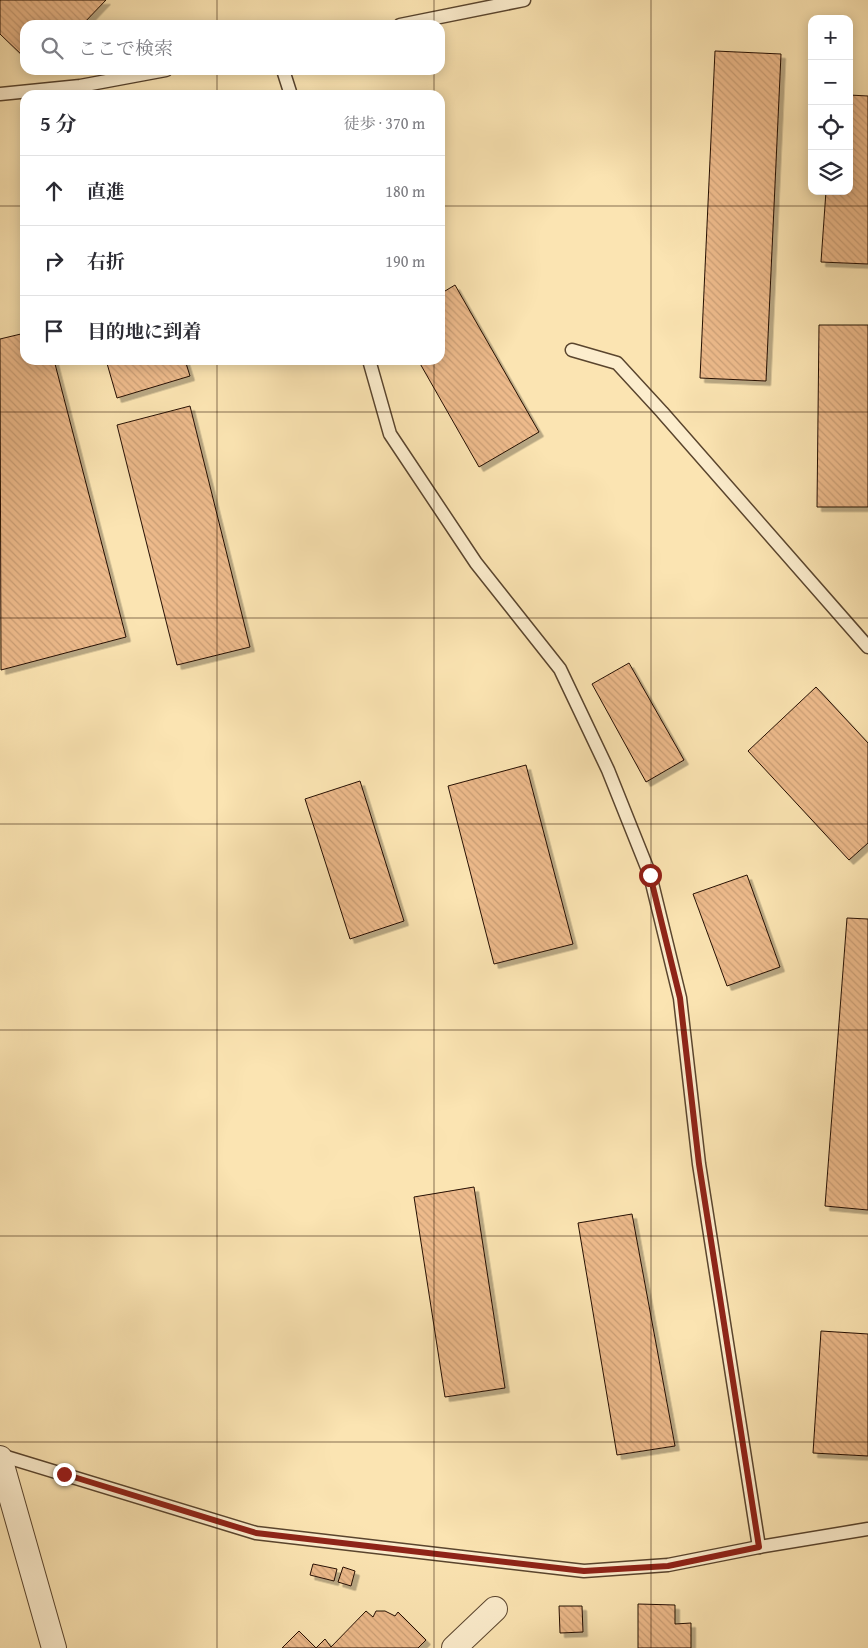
<!DOCTYPE html>
<html lang="ja">
<meta charset="utf-8">
<style>
:root{--surface:#fff;--page:#f2f2f3;--text:#2b2b33;--muted:#7c7c81;--line:#e1e1e2}
body{margin:0;font-family:"Gentium Book Plus","Noto Serif JP",serif;background:var(--page);color:var(--text)}
.controls{position:absolute;right:15px;top:15px;display:grid;overflow:hidden;border-radius:10px;box-shadow:0 2px 12px #0003}
.controls button{width:45px;height:45px;display:grid;place-items:center;padding:0;border:0;border-bottom:1px solid var(--line);background:var(--surface);color:var(--text);font:25px sans-serif}
.stop{position:absolute;width:15px;height:15px;margin:-11px;border:4px solid #8f2418;border-radius:50%;background:#fff}
.stop.end{background:#8f2418;border-color:#fff;box-shadow:0 1px 5px #0008}
.list{margin:0;padding:0;list-style:none}
h2{display:flex;justify-content:space-between;align-items:center;height:65px;margin:0;padding:0 20px;font-size:21px}
h2 small{font-size:16px;font-weight:400;color:var(--muted)}
.list li{display:grid;grid-template-columns:32px 1fr auto;gap:15px;align-items:center;box-sizing:border-box;height:70px;padding:0 20px;border-top:1px solid var(--line)}
.list b{display:block;font-size:19px;white-space:nowrap}
.list em{font-size:16px;font-style:normal;color:var(--muted)}
.icon{flex:none;width:28px;height:28px;fill:none;stroke:currentColor;stroke-width:2;stroke-linecap:round;stroke-linejoin:round}
.map{position:relative;flex:none;width:868px;height:1648px;overflow:hidden}
.search{position:absolute;background:var(--surface);box-shadow:0 2px 12px #0003;left:20px;top:20px;width:425px;height:55px;display:flex;align-items:center;gap:12px;box-sizing:border-box;padding:0 18px;border-radius:15px;color:var(--muted);font-size:19px}
.panel{position:absolute;background:var(--surface);box-shadow:0 2px 12px #0003;left:20px;top:90px;width:425px;height:275px;border-radius:15px}
.map>svg:first-child{display:block}
.building{fill:url(#building-back-hatch);stroke:#251002;filter:url(#shadow)}
.lines{fill:none;stroke-linecap:round;stroke-linejoin:round}
.lane-casing{stroke:#5a452e;stroke-width:15}
.street-casing{stroke:#5a452e;stroke-width:26}
.lane{stroke:#fcedcd;stroke-width:12}
.street{stroke:#fcedcd;stroke-width:24}
.route{stroke:#8f2418;stroke-width:6}
.grid{fill:none;stroke:#251002;stroke-width:1;stroke-opacity:0.55}
</style>
<div class="map">
<svg width="868" height="1648" viewBox="0 0 868 1648">
<defs>
<pattern id="building-back-hatch" width="6" height="6" patternUnits="userSpaceOnUse" patternTransform="scale(1.25)"><rect width="6" height="6" fill="#edba8b"/><path d="M-1 5l2 2M0 0l6 6M5-1l2 2" fill="none" stroke="#cb9f76"/></pattern>
<filter id="shadow"><feDropShadow dx="4.5" dy="4.5" stdDeviation="0" flood-color="#0004"/></filter>
</defs>
<rect width="100%" height="100%" fill="#fbe4b2"/>
<filter id="stains"><feTurbulence type="fractalNoise" baseFrequency=".004" numOctaves="4"/><feColorMatrix values="0 0 0 0 .2 0 0 0 0 .09 0 0 0 0 .02 0 0 0 .5 -.17"/></filter>
<radialGradient id="worn" r=".72"><stop offset=".6" stop-color="#630" stop-opacity="0"/><stop offset="1" stop-color="#630" stop-opacity=".3"/></radialGradient>
<g class="building">
<polygon points="0,0 106,0 82,25 25,25 25,58 0,34"/>
<polygon points="715,51 781,54 766,381 700,378"/>
<polygon points="849,95 868,96 868,264 821,262 826,191 849,191"/>
<polygon points="455,285 539,432 479,467 418,360 440,360 440,294"/>
<polygon points="819,325 868,325 868,507 817,507"/>
<polygon points="25,333 25,360 54,360 126,637 1,670 0,339"/>
<polygon points="106,360 185,360 190,376 117,398"/>
<polygon points="190,406 250,647 177,665 117,425"/>
<polygon points="629,663 684,760 646,782 592,684"/>
<polygon points="816,687 868,743 868,843 849,860 748,751"/>
<polygon points="526,765 573,944 494,964 448,786"/>
<polygon points="360,781 404,921 350,939 305,799"/>
<polygon points="747,875 780,967 727,986 693,894"/>
<polygon points="847,918 868,919 868,1210 825,1206"/>
<polygon points="474,1187 505,1388 445,1397 414,1197"/>
<polygon points="632,1214 675,1446 617,1455 578,1223"/>
<polygon points="821,1331 868,1334 868,1456 813,1453"/>
<polygon points="313,1564 337,1569 334,1581 310,1575"/>
<polygon points="343,1567 355,1571 351,1586 338,1582"/>
<polygon points="638,1604 675,1605 675,1624 691,1623 691,1648 638,1648"/>
<polygon points="559,1606 582,1606 583,1632 560,1633"/>
<polygon points="366,1611 373,1617 376,1611 385,1611 395,1616 398,1612 426,1640 418,1648 282,1648 299,1631 316,1648 325,1639 331,1647"/>
</g>
<g class="lines">
<g class="lane-casing">
<g id="lane">
<polyline points="400,25 524,0"/>
<polyline points="283,70 291,95"/>
<polyline points="0,94 80,86 166,70"/>
<polyline points="572,350 617,363 662,412 868,647"/>
<polyline points="369,360 390,434 476,563 560,669 608,770 650,875 680,998 699,1164 759,1547"/>
<polyline points="0,1455 256,1533 584,1571 668,1565 759,1547 868,1529"/>
</g>
</g>
<g class="street-casing">
<g id="street">
<polyline points="0,1458 54,1648"/>
<polyline points="454,1648 495,1609"/>
</g>
</g>
<use href="#lane" class="lane"/>
<use href="#street" class="street"/>
</g>
<g class="lines">
<polyline class="route" points="64,1474 256,1533 584,1571 668,1566 759,1547 699,1164 680,998 650,875"/>
</g>
<path class="grid" d="M217,0V25M434,0V25M651,0V1648M217,70V95M434,70V95M0,206H25M440,206H868M217,360V1648M434,360V1648M0,412H868M0,618H868M0,824H868M0,1030H868M0,1236H868M0,1442H868"/>
<rect width="100%" height="100%" filter="url(#stains)"/>
<rect width="100%" height="100%" fill="url(#worn)"/>
</svg>
<div class="controls">
<button>+</button>
<button>−</button>
<button><svg class="icon" aria-label="locate" viewBox="0 0 24 24"><circle cx="12" cy="12" r="6"/><path d="M12 2v4M12 18v4M2 12h4M18 12h4"/></svg></button>
<button><svg class="icon" aria-label="layers" viewBox="0 0 24 24"><path d="M12 4l9 5-9 5-9-5zM3 14l9 5 9-5"/></svg></button>
</div>
<div class="stop" style="left:650px;top:875px"></div>
<div class="stop end" style="left:64px;top:1474px"></div>
<div class="search"><svg class="icon" aria-label="search" viewBox="0 0 24 24"><circle cx="10" cy="10" r="6"/><path d="M15 15l6 6"/></svg>ここで検索</div>
<section class="panel">
<h2>5 分<small>徒歩 · 370 m</small></h2>
<ul class="list">
<li><svg class="icon" aria-label="ahead" viewBox="0 0 24 24"><path d="M12 20V5M6 11l6-6 6 6"/></svg><div><b>直進</b></div><em>180 m</em></li>
<li><svg class="icon" aria-label="right" viewBox="0 0 24 24"><path d="M7 20v-9h11M14 6l5 5-5 5"/></svg><div><b>右折</b></div><em>190 m</em></li>
<li><svg class="icon" aria-label="arrive" viewBox="0 0 24 24"><path d="M6 21V4h12l-3 4 3 4H6"/></svg><div><b>目的地に到着</b></div></li>
</ul>
</section>
</div>
